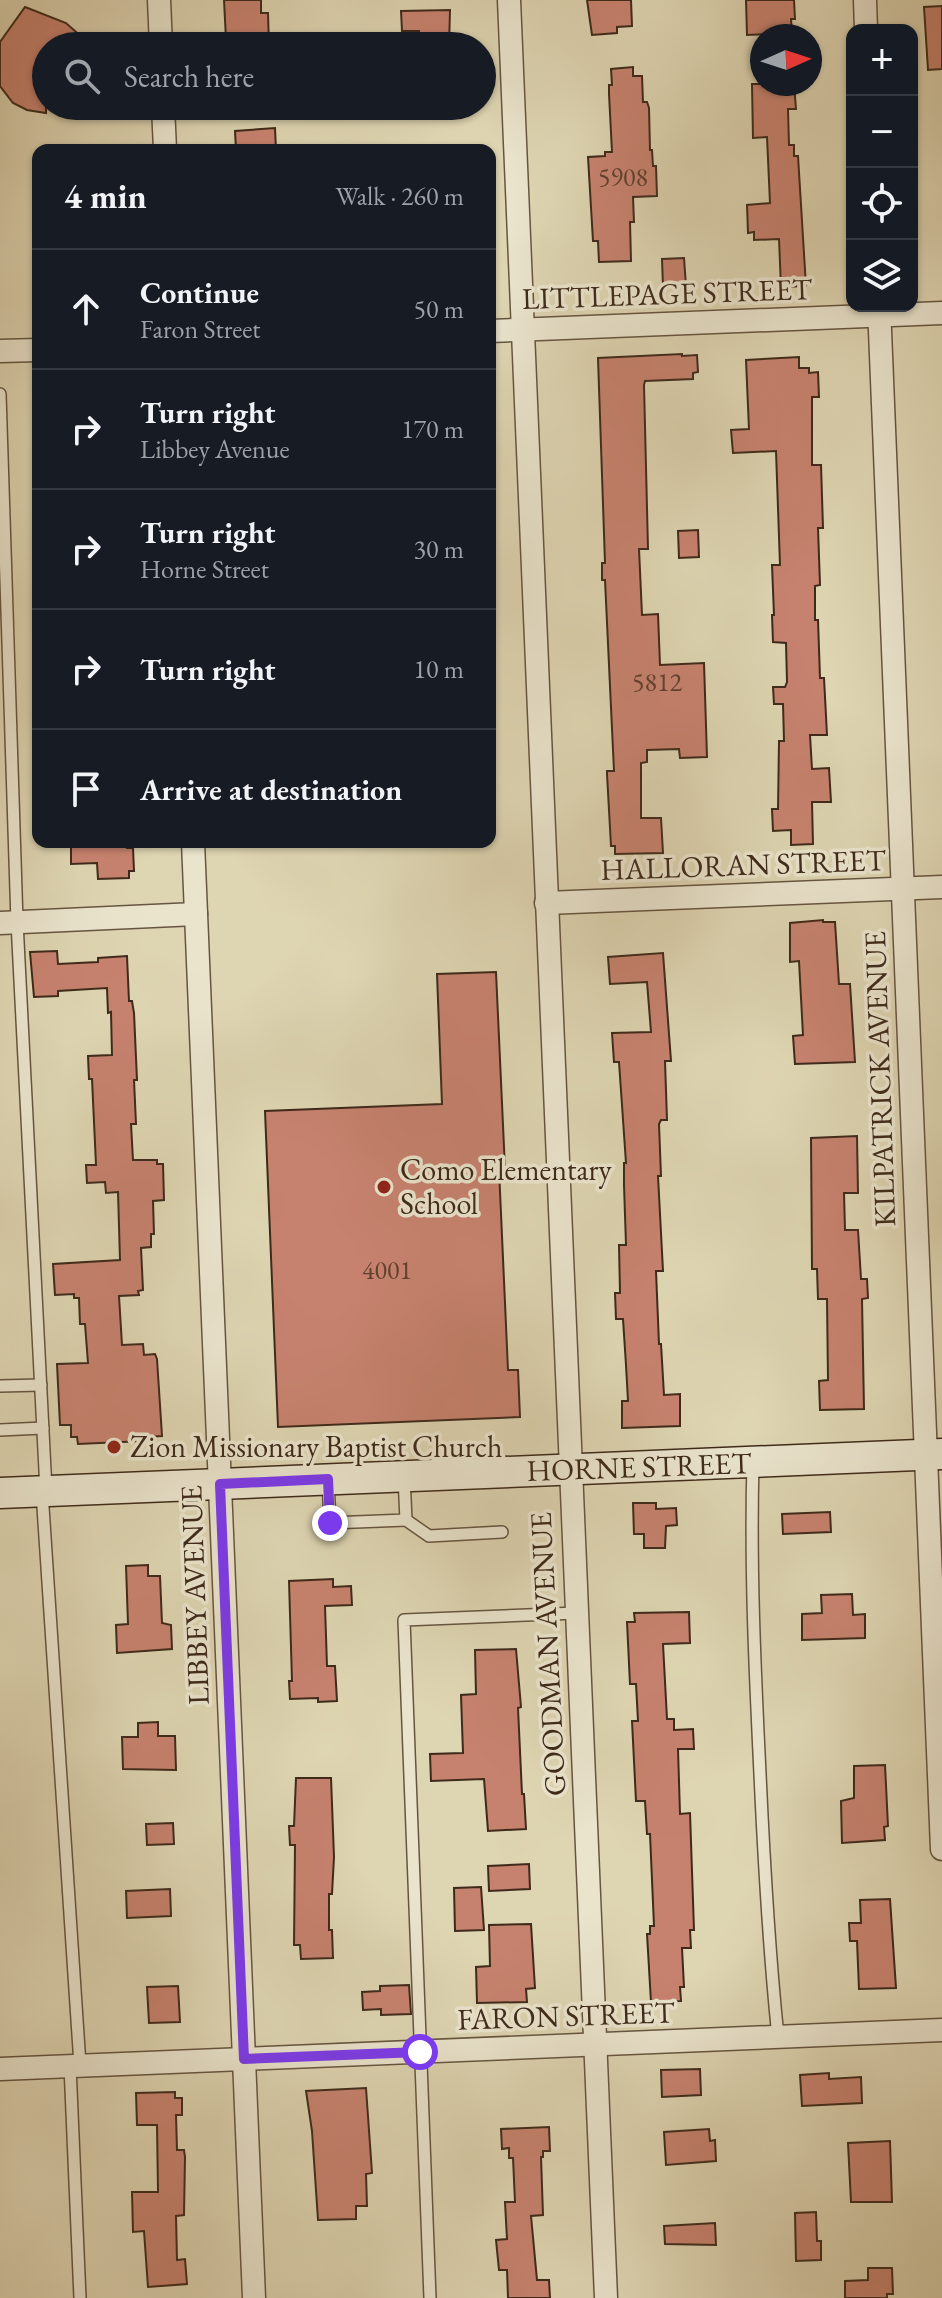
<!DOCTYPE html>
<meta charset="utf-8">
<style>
:root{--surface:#171b24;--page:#242831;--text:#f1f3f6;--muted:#9ea1a6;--line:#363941}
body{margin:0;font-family:"EB Garamond",serif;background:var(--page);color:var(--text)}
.controls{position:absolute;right:24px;top:24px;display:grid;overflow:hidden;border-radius:16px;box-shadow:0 2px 6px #0004}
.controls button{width:72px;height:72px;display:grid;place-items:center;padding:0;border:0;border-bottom:2px solid var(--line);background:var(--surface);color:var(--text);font:40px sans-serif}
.compass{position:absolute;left:750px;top:24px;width:72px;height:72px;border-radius:50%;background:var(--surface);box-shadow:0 2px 6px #0004;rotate:87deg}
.stop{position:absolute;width:24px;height:24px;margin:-18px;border:6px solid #7c3aed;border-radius:50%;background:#fff}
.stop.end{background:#7c3aed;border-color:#fff;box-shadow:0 2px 8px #0008}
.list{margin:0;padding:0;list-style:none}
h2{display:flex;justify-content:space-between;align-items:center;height:104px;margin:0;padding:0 32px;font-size:34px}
h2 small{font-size:26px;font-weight:400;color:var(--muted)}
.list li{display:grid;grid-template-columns:52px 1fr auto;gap:24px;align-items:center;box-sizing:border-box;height:120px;padding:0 32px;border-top:2px solid var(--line)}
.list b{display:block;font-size:30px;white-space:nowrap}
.list p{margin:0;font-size:26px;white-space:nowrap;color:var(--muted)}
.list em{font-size:26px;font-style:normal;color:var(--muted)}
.icon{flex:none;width:44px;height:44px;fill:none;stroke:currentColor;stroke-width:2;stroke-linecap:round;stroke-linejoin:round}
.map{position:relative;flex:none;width:942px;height:2298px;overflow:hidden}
.search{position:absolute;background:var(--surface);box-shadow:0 2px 6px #0004;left:32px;top:32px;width:464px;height:88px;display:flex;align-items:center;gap:20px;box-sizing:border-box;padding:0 28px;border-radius:44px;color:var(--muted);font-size:30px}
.panel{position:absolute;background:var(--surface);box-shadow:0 2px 6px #0004;left:32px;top:144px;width:464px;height:704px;border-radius:16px}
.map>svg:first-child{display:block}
.building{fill:#c7826f;stroke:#3e2a1a;stroke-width:2}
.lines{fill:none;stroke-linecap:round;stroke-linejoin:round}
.lane-casing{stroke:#665540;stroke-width:14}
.street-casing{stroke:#665540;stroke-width:25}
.secondary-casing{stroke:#3e2a1a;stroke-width:33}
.lane{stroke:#eae4cd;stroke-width:11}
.street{stroke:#eae4cd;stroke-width:22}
.secondary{stroke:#eae4cd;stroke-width:30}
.route{stroke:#7c3aed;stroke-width:10}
.poi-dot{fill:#8f2418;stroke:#eae4cd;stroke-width:3}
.labels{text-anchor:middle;stroke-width:7;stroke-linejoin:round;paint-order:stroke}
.number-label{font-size:26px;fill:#60402f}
.street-label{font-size:30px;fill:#3e2a1a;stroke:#eae4cd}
.poi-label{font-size:30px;fill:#3e2a1a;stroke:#eae4cd;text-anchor:start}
</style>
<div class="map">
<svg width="942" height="2298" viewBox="0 0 942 2298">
<rect width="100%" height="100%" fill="#ded5b2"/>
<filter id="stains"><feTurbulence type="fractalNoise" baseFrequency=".0025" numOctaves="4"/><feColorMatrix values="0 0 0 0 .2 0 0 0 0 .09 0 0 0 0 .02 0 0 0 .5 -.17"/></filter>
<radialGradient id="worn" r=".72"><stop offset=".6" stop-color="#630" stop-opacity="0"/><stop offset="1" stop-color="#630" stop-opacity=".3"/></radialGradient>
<g class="building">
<polygon points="224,0 261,0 261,13 268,13 269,46 234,46 234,39 226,39"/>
<polygon points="587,0 631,0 632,26 617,27 617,33 592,35"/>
<polygon points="746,0 794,0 795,19 791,19 792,33 747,35"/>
<polygon points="942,6 942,69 928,70 924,7"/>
<polygon points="25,7 66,23 92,46 46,46 46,113 27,110 13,103 0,86 0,42"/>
<polygon points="450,10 449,46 419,46 419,31 402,31 401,11"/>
<polygon points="633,67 633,76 642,76 643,102 647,102 649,108 650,150 652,150 653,166 656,166 657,196 633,197 634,222 630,222 631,261 599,262 598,241 593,241 588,157 605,156 605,152 612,152 609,94 609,85 612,85 611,69"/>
<polygon points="752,84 794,84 796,109 788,109 789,145 794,145 794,156 798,156 806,286 781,287 779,239 754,240 754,232 748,233 747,205 770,203 767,137 753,138"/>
<polygon points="275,128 276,150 236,150 235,131"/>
<polygon points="684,258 686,286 663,287 662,259"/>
<polygon points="682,354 682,356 697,355 698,372 693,373 693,379 645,381 644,385 648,549 639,549 642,615 658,614 660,665 704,663 707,757 680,758 679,749 647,750 647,762 641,763 641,818 661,818 663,853 615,854 615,846 611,846 607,774 607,771 614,771 605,580 602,580 602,563 605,563 598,358"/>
<polygon points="799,357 799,368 809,368 809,373 818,372 819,397 812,397 812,465 821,465 823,528 818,528 820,585 815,586 815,620 818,620 820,678 824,678 827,735 810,735 812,769 829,768 831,802 812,802 813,844 791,845 791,830 773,831 772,809 778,809 779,741 784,741 783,704 774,704 773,687 785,687 787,682 786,643 773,642 772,615 774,615 772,565 780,565 776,451 733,453 731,430 749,429 746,360"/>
<polygon points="698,530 699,557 679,558 678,531"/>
<polygon points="71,842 127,842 127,848 133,848 134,871 129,871 129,878 98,879 97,863 71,864"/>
<polygon points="823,920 823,922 835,922 839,984 850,984 855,1062 795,1064 793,1036 803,1035 799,961 790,962 790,923"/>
<polygon points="57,951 58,964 98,962 98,958 127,956 129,1001 132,1001 134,1013 137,1080 134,1080 136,1124 131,1124 133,1160 157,1160 157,1164 163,1164 164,1200 153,1201 154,1234 151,1234 151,1247 141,1248 143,1290 138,1291 139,1295 119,1296 122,1345 143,1344 144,1355 155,1354 157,1359 162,1436 144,1437 144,1441 78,1444 77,1437 71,1437 71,1425 60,1425 57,1364 88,1363 85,1324 80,1324 79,1298 74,1298 74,1294 55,1295 53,1264 120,1260 118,1192 106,1193 105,1182 87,1183 86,1165 96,1165 92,1079 89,1079 88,1056 112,1055 111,1012 108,1013 107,988 58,991 58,996 34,997 30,952"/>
<polygon points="663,953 671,1061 665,1061 667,1120 661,1120 659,1124 661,1176 658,1176 663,1271 656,1271 659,1344 661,1344 664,1395 680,1394 680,1426 622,1428 622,1401 628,1401 626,1365 623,1319 616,1319 615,1293 620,1293 619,1245 626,1245 624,1185 624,1163 626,1163 619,1062 614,1062 612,1033 651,1032 647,982 610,984 608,957"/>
<polygon points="496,972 505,1169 499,1169 508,1370 518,1370 520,1417 278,1427 265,1111 442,1104 437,974"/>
<polygon points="857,1136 858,1193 844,1193 845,1230 858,1230 861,1279 867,1279 868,1298 862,1299 864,1409 820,1410 819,1381 828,1380 827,1299 818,1299 817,1269 812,1269 811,1138"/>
<polygon points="633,1503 656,1503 656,1509 676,1508 677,1525 666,1526 665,1548 644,1548 644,1534 634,1534"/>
<polygon points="830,1512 831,1532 783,1534 782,1514"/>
<polygon points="148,1565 148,1576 160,1576 162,1623 171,1625 172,1649 117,1653 116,1625 128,1624 126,1566"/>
<polygon points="333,1579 333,1587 351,1586 352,1605 325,1606 327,1666 335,1666 337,1701 318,1702 318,1698 290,1699 289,1681 292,1681 289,1581"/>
<polygon points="852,1594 853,1615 865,1614 865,1638 802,1640 802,1614 822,1613 821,1595"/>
<polygon points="689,1612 690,1643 663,1644 667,1719 674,1719 674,1730 693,1729 694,1749 678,1749 680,1814 690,1813 694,1930 690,1930 691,1948 682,1948 684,1987 680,1987 681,2001 651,2002 647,1934 650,1934 650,1926 654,1926 650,1834 647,1834 645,1801 636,1801 632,1721 638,1721 636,1684 630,1684 627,1622 635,1622 634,1613"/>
<polygon points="516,1649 521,1707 518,1708 522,1794 524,1794 526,1829 488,1831 484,1779 431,1781 430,1754 463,1753 461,1695 476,1694 475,1650"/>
<polygon points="158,1722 158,1736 175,1736 176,1770 123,1769 122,1737 138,1737 138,1723"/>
<polygon points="885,1765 888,1826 884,1827 885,1840 842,1843 841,1801 854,1798 854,1766"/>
<polygon points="296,1778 331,1778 334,1857 332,1894 329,1894 329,1930 332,1930 333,1958 301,1959 300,1945 294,1945 295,1845 290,1845 289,1826 294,1826"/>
<polygon points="173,1823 174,1844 147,1845 146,1824"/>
<polygon points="529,1864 530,1889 489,1891 488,1866"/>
<polygon points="481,1887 484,1930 455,1931 454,1888"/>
<polygon points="170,1889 171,1916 127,1918 126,1891"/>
<polygon points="890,1899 896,1988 859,1989 857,1941 850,1941 849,1923 861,1923 860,1900"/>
<polygon points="531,1924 535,1988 526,1989 527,2002 477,2003 476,1967 490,1966 489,1925"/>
<polygon points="409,1985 411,2014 381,2015 381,2009 363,2010 362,1992 380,1991 380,1986"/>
<polygon points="178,1986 180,2022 149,2023 147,1987"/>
<polygon points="700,2069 701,2095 662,2097 661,2070"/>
<polygon points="829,2073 829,2079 861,2077 862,2103 802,2106 800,2075"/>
<polygon points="366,2088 372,2173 366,2174 367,2206 356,2206 356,2219 318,2220 312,2131 306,2091"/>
<polygon points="175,2092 175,2098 182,2098 182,2115 176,2115 177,2150 184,2150 185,2157 184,2215 176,2216 177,2260 185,2259 187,2284 148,2287 144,2231 133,2232 132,2192 158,2192 157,2125 137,2125 136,2093"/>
<polygon points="549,2127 550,2151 543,2151 543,2157 541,2157 543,2215 531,2216 537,2280 549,2280 550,2298 508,2298 507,2270 499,2270 496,2240 507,2239 505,2202 515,2202 513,2158 509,2158 509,2148 502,2149 501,2129"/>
<polygon points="709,2129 710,2141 715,2140 716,2161 666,2165 664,2132"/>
<polygon points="890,2141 892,2202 851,2202 848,2143"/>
<polygon points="816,2212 817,2241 821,2241 821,2260 796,2261 795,2213"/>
<polygon points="715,2223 716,2245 665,2244 664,2226"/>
<polygon points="868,2268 892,2268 893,2294 887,2294 887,2298 845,2298 845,2281 868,2280"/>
</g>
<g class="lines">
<g class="lane-casing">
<g id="lane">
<polyline points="0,394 17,922 46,1490"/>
<polyline points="0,1386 41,1385"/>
<polyline points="0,1430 43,1428"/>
<path d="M753,1462C750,1567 755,1670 760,1774C764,1862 769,1950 778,2037"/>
<polyline points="328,1480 330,1523 406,1520 404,1477"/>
<polyline points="42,1492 80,2065"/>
<polyline points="406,1520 429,1536 502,1532"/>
<polyline points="70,2066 80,2298"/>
<polyline points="430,2298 404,1620 576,1613"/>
</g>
</g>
<g class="street-casing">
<g id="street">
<polyline points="159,0 161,46"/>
<polyline points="509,0 606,2298"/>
<polyline points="865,0 866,30"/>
<polyline points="163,106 165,150"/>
<polyline points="879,306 942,1849"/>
<polyline points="490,331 942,313"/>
<polyline points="0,351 38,350"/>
<polyline points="193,842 254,2298"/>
<polyline points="546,903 942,887"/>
<polyline points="0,923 196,914"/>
<polyline points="0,2069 942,2030"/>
</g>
</g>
<g class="secondary-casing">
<polyline id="secondary" points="0,1493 942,1454"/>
</g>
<use href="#lane" class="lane"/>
<use href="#street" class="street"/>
<use href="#secondary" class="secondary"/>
</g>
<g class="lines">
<polyline class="route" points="330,1523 328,1479 220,1484 244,2059 420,2052"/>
</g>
<g class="poi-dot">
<circle cx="384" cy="1187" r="8"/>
<circle cx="114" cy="1447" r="8"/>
</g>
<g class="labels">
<g class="number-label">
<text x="623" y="186">5908</text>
<text x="657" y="691">5812</text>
<text x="387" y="1279">4001</text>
</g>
<g class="street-label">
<text transform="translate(667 294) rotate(-2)" y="10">LITTLEPAGE STREET</text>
<text transform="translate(743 865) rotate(-2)" y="10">HALLORAN STREET</text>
<text transform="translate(880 1079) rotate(-92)" y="10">KILPATRICK AVENUE</text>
<text transform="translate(639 1467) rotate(-2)" y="10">HORNE STREET</text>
<text transform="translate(195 1595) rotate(-92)" y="10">LIBBEY AVENUE</text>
<text transform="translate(548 1654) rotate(-93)" y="10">GOODMAN AVENUE</text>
<text transform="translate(566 2016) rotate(-2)" y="10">FARON STREET</text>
</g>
<g class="poi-label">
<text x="400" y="1180">Como Elementary<tspan x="400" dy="34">School</tspan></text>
<text x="130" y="1457">Zion Missionary Baptist Church</text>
</g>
</g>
<rect width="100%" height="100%" filter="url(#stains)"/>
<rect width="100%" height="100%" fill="url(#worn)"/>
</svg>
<div class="controls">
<button>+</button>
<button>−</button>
<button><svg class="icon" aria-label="locate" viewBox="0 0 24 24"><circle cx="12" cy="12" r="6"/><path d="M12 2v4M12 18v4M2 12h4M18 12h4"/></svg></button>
<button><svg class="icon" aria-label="layers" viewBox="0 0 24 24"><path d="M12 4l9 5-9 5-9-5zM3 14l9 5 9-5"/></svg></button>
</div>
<svg class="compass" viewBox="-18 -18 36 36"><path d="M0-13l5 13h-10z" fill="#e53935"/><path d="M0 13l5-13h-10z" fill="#9ea1a6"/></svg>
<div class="stop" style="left:420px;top:2052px"></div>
<div class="stop end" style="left:330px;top:1523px"></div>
<div class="search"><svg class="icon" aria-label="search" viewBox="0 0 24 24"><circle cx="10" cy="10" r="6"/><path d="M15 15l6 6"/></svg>Search here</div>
<section class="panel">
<h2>4 min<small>Walk · 260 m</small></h2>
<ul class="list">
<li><svg class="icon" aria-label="ahead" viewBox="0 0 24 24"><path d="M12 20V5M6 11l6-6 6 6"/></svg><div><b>Continue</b><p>Faron Street</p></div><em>50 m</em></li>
<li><svg class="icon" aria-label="right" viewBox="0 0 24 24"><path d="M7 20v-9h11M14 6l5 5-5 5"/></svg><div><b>Turn right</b><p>Libbey Avenue</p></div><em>170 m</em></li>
<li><svg class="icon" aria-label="right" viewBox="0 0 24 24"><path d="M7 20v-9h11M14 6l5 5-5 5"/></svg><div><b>Turn right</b><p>Horne Street</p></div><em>30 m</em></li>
<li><svg class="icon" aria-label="right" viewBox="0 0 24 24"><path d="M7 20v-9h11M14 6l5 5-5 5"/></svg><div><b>Turn right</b></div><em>10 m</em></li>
<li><svg class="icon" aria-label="arrive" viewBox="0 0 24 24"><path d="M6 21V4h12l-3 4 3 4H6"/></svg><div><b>Arrive at destination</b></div></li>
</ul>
</section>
</div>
